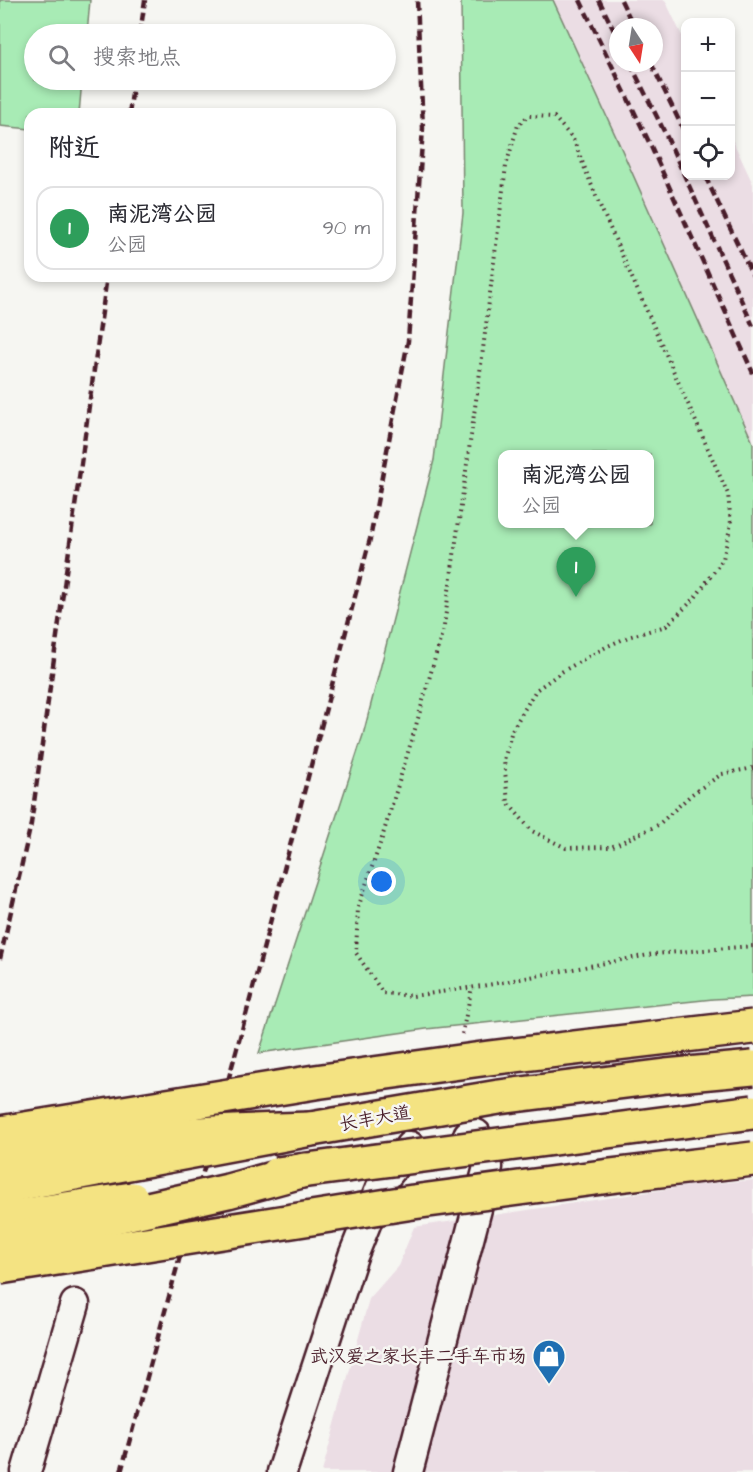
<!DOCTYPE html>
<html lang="zh">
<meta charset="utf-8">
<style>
:root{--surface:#fff;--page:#f7f7f7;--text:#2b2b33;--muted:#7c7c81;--line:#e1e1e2;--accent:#1f6fb2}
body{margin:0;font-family:"Architects Daughter","LXGW WenKai TC",sans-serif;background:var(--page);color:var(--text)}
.controls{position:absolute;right:18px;top:18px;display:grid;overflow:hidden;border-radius:12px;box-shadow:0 3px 9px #0003}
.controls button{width:54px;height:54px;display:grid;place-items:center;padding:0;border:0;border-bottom:2px solid var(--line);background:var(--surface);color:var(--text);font:30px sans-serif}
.compass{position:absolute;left:609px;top:18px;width:54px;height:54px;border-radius:50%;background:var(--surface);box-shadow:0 3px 9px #0003;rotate:168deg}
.you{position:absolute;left:382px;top:882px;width:21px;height:21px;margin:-15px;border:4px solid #fff;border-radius:50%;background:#1a73e8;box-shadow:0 0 0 9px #1a73e833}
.badge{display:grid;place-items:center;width:39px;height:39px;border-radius:50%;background:var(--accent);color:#fff;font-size:20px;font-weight:700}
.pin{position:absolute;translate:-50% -50px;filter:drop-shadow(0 2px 3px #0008)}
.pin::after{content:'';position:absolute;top:32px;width:21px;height:18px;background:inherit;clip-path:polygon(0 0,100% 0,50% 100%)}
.popup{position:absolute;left:498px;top:450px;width:156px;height:78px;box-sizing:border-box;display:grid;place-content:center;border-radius:12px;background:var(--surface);filter:drop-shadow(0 2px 4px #0005);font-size:20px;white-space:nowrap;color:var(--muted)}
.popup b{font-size:22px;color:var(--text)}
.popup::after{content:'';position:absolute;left:50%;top:100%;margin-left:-12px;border:12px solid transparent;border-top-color:var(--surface)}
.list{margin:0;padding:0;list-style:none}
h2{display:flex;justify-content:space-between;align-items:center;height:78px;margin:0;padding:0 24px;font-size:26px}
h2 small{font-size:20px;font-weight:400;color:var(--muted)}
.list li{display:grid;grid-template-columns:39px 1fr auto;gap:18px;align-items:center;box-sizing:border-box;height:84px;margin:0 12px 12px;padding:0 12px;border:2px solid var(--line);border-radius:18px}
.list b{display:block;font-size:22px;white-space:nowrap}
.list p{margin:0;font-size:20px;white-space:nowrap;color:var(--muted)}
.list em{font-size:20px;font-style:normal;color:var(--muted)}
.icon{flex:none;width:33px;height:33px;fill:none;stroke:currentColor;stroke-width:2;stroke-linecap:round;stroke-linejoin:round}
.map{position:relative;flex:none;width:753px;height:1472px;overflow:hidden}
.search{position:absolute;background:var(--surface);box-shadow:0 3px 9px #0003;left:24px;top:24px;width:372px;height:66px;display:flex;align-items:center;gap:15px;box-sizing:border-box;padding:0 21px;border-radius:33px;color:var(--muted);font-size:22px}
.panel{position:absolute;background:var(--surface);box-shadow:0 3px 9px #0003;left:24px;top:108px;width:372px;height:174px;border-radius:18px}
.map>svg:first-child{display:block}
.built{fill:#ebdde4;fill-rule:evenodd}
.green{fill:#a8ebb5;stroke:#798570;stroke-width:1.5;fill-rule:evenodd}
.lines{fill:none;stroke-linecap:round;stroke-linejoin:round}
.minor-casing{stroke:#4a1f2b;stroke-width:33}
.path{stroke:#4a1f2b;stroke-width:4;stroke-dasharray:1.5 4.5;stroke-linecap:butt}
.minor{stroke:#f6f6f2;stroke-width:28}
.rail{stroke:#4a1f2b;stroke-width:4.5;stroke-dasharray:9 4.5;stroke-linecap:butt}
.major-bridge-casing{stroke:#4a1f2b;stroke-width:38;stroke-linecap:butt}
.highway-bridge-casing{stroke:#4a1f2b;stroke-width:38;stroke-linecap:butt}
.major-bridge{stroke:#f4e382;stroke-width:33}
.highway-bridge{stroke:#f4e382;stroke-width:33}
.labels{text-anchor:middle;stroke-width:5;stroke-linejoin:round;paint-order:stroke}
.street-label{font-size:18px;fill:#4a1f2b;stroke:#f6f6f2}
.poi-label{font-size:18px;fill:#4a1f2b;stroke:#f6f6f2;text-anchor:end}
</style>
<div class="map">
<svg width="753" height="1472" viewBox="0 0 753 1472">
<rect width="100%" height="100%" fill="#f6f6f2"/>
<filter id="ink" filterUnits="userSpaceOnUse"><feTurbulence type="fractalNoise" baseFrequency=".0167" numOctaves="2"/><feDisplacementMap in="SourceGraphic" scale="12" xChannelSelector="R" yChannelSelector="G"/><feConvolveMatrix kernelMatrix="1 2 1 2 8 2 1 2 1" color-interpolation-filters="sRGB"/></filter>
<g filter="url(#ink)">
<g class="built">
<path d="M553,0H665L685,42L686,176H730L731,137L753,184V443L617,139ZM618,27H654V63H618Z"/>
<polygon points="753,1180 753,1472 322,1472 369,1299 398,1266 414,1227 695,1185"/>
</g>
<g class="green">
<polygon points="0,0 90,0 87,34 34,34 34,80 82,80 79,114 30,114 30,129 0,126"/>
<path d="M461,0H553L617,139L753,443V997L713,999L426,1029L259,1053L363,735L434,460L463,213ZM502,454H650V524H502Z"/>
</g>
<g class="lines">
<g class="minor-casing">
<g id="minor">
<polyline points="26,1472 75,1304"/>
<polyline points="282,1472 353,1256 384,1179 410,1146"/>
<polyline points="408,1472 488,1167 476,1134 468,1135"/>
</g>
</g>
<g class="path">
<polyline points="753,768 722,774 692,794 658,825 611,847 566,848 532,831 508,803 504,760 512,730 536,690 563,671 608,646 628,637 666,626 695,598 723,559 731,524 728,494 598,201 573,139 554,117 528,116 518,125 506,166 481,365 444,626 415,729 382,838 358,908 356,953 383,993 413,996 482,986 654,954 753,946"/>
<polyline points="462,1034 472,987"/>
</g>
<use href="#minor" class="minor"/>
<g class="rail">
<polyline points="580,0 649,142 753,373"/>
<polyline points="599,0 618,39"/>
<polyline points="621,0 634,27"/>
<polyline points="140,34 145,0"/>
<polyline points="630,63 665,133 753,326"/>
<polyline points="651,63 686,135"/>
<polyline points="129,114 134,80"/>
<polyline points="705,176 753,276"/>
<polyline points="0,959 31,824 107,276"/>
<polyline points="121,1472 246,1015 370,539 408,341 423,128 417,0"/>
</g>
<g class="major-bridge-casing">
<g id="major-bridge">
<polyline points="277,1174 753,1112"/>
<polyline points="0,1187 311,1129 499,1097 666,1076 753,1068"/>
<polyline points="0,1219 132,1199"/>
</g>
</g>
<g class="highway-bridge-casing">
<g id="highway-bridge">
<polyline points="0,1133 315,1082 489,1058 753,1027"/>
<path d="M0,1155C31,1152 61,1147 91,1144C164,1135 238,1131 311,1129"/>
<polyline points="0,1242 228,1191 305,1170"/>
<polyline points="0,1267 413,1202 610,1176 753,1159"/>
</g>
</g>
<use href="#major-bridge" class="major-bridge"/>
<use href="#highway-bridge" class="highway-bridge"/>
</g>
</g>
<defs>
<g id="shop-pin" transform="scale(1.725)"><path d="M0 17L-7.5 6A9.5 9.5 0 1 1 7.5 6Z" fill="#1f6fb2" stroke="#f6f6f2"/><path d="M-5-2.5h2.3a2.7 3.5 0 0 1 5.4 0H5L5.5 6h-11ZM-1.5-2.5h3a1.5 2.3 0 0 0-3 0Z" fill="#fff"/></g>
</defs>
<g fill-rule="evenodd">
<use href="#shop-pin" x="549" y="1356"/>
</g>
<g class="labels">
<g class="street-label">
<text transform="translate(375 1118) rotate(-10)" y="6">长丰大道</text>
</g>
<g class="poi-label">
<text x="526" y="1362">武汉爱之家长丰二手车市场</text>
</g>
</g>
</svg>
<div class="controls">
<button>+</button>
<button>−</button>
<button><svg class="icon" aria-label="locate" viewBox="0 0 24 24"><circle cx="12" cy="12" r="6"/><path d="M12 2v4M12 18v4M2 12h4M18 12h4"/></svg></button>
</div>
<svg class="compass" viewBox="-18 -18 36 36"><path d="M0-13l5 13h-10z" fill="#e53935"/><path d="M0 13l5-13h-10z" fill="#7c7c81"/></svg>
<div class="you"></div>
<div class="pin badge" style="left:576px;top:597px;background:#2e9e5b">1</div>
<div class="popup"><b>南泥湾公园</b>公园</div>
<div class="search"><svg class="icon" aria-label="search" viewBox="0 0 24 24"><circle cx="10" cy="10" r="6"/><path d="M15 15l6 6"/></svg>搜索地点</div>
<section class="panel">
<h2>附近<small></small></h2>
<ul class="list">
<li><span class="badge" style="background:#2e9e5b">1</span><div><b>南泥湾公园</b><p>公园</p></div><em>90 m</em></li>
</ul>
</section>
</div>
